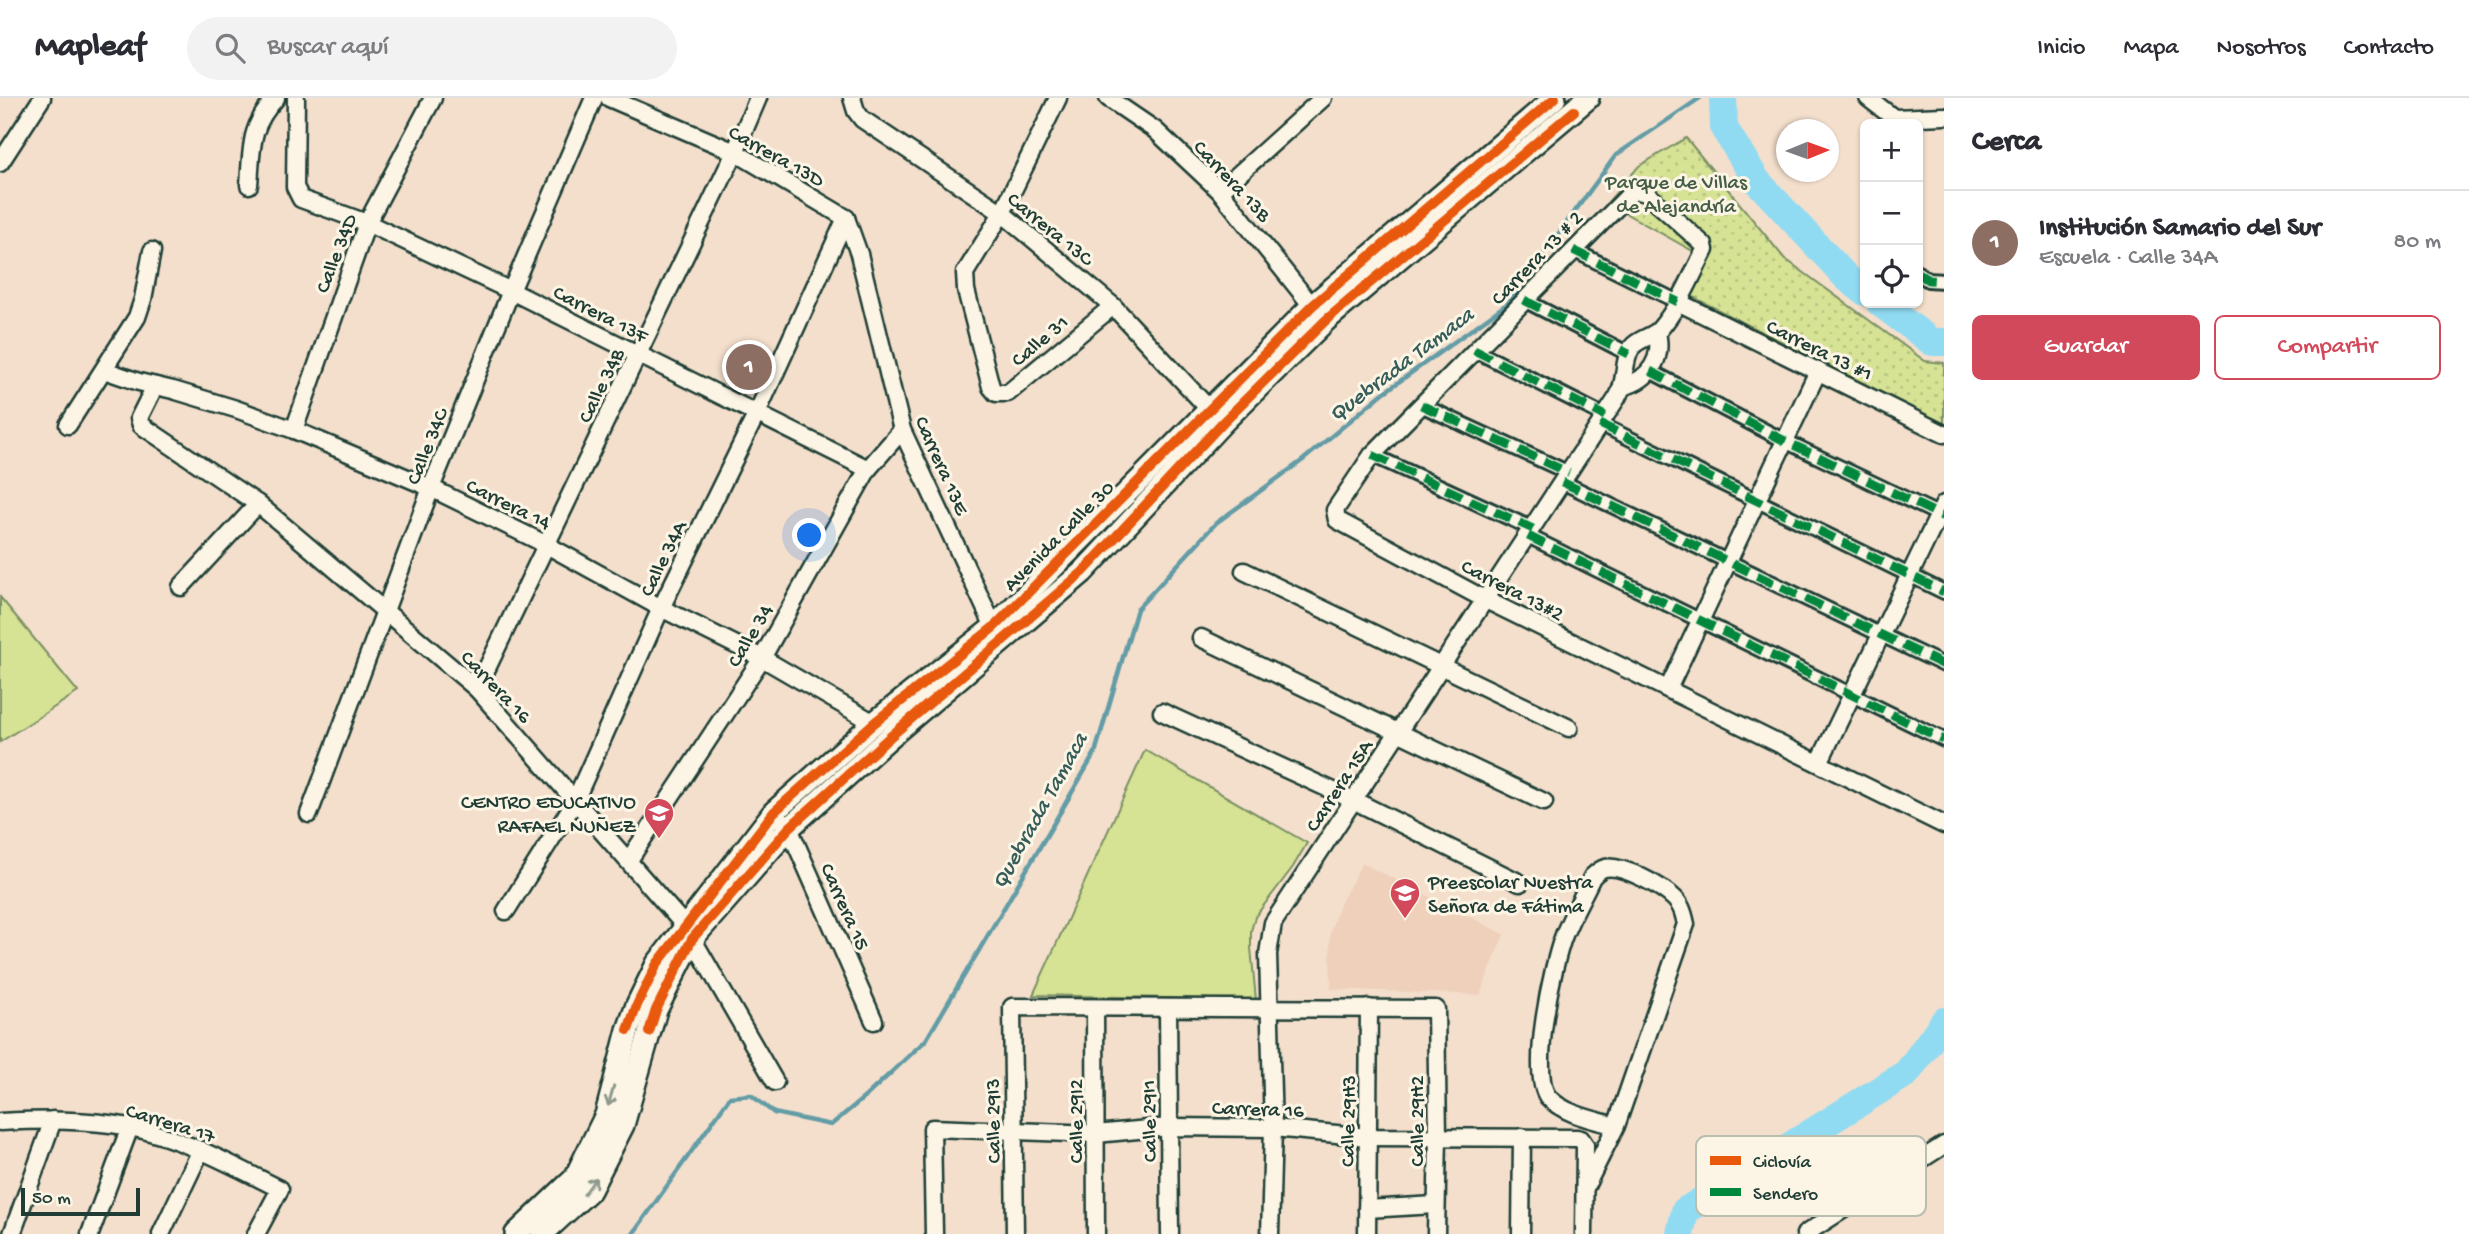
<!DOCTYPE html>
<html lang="es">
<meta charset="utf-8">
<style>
:root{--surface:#fff;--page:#f2f2f3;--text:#2b2b33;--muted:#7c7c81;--line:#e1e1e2;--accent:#d1495b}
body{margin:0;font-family:"Gochi Hand",sans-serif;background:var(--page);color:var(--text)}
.controls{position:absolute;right:21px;top:21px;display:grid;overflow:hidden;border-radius:10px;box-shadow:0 2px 5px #0004}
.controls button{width:63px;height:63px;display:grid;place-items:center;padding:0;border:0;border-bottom:2px solid var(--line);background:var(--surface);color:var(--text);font:35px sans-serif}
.compass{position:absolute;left:1776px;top:21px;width:63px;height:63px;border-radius:50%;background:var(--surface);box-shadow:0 2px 5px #0004;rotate:89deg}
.scale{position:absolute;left:21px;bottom:18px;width:119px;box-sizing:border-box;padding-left:7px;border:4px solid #1f3d34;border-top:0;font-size:19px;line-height:24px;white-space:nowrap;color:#1f3d34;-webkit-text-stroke:5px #fcf5e5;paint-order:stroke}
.you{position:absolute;left:810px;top:438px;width:24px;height:24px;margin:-18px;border:5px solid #fff;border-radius:50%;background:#1a73e8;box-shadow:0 0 0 10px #1a73e833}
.badge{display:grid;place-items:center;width:46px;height:46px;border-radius:50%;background:var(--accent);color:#fff;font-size:23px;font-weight:700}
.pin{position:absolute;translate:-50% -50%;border:4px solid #fff;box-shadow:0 2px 7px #0006}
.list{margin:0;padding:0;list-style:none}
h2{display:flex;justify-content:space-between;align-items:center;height:91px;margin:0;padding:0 28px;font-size:30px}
h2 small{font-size:23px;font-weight:400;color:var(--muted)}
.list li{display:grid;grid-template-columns:46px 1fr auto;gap:21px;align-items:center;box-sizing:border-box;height:105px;padding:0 28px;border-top:2px solid var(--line)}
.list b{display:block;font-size:26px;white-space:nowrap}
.list p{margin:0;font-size:23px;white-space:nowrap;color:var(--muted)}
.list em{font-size:23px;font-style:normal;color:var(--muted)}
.actions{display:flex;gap:14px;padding:21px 28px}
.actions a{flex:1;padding:16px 0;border:2px solid var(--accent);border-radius:10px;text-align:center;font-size:24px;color:var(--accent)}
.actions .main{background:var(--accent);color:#fff}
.icon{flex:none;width:38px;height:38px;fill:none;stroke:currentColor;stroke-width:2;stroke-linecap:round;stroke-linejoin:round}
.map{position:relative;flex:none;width:1944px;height:1136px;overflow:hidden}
header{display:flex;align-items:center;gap:42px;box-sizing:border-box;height:98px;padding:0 35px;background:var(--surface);border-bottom:2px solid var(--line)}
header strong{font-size:33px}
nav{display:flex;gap:38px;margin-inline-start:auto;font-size:24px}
.search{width:490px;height:63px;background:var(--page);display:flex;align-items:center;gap:18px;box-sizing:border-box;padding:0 24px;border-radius:38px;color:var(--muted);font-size:26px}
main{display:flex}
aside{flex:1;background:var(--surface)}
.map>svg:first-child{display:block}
.built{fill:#eed0bb}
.grass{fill:#d6e294;stroke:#7a9064;stroke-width:2}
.park{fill:url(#park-dots);stroke:#7a9064;stroke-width:2}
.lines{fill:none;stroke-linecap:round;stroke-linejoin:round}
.stream{stroke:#639ca6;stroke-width:4.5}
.river{stroke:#91dbf2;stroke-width:28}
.pedestrian-casing{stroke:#1f3d34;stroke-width:18}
.minor-casing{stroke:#1f3d34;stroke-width:21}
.secondary-casing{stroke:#1f3d34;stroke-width:26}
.pedestrian{stroke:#fcf5e5;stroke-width:12}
.minor{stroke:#fcf5e5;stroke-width:16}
.secondary{stroke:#fcf5e5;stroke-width:21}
.quiet{stroke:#00873e;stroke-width:9;stroke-dasharray:18 9;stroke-linecap:butt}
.cycleway-casing{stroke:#fcf5e5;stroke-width:15}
.cycleway{stroke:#e8590c;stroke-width:10}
.oneway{stroke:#8e998c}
.labels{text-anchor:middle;stroke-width:6;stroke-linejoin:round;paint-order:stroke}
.street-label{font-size:21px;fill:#1f3d34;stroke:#fcf5e5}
.park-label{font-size:21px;fill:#445e47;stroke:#fcf5e5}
.poi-label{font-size:21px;fill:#1f3d34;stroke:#fcf5e5;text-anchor:end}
.water-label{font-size:23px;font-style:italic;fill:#365d5a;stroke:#fcf5e5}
.key{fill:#fcf5e5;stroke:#babeb0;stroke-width:2}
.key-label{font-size:19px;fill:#1f3d34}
</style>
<header>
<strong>Mapleaf</strong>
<div class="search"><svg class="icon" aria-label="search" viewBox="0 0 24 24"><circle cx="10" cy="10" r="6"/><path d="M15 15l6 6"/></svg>Buscar aquí</div>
<nav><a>Inicio</a><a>Mapa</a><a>Nosotros</a><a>Contacto</a></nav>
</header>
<main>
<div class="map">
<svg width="1944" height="1136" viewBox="0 0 1944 1136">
<defs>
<pattern id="park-dots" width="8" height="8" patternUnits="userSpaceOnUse" patternTransform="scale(1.75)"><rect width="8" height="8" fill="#d6e294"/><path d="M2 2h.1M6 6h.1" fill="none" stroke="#b7c380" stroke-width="1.8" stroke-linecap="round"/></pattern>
</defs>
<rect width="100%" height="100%" fill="#f4dfcc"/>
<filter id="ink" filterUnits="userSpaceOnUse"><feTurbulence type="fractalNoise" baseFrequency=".0143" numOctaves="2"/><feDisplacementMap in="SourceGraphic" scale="14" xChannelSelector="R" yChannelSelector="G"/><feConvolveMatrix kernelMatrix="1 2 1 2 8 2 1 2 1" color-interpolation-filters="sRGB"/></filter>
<g filter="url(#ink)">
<polygon class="built" points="1362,765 1504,836 1480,897 1331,891 1330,835 1338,810"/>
<g class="grass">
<polygon points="0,499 78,594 0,644"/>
<polygon points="1145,652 1307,745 1293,769 1255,819 1251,833 1251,850 1256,902 1033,897"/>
</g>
<polygon class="park" points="1686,40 1784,160 1925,263 1944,265 1944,326 1689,197 1705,160 1607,105 1639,68"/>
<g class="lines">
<polyline class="stream" points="633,1136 730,999 751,997 774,1015 831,1027 866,998 926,942 1004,810 1095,655 1137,511 1216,425 1303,362 1382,296 1508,205 1616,57 1700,0"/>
<g class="river">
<polyline points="1723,0 1724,30 1757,83 1847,180 1865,194"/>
<polyline points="1880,205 1932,244 1944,244"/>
<polyline points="1680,1136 1685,1113 1907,975 1944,923"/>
</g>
<g class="pedestrian-casing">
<g id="pedestrian">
<polyline points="1573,152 1678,204"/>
<polyline points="1918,175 1928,182 1944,183"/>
<polyline points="1524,202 1629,256"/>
<polyline points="1474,252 1605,318"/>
<polyline points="1650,273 1785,343 1944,419"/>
<polyline points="1421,307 1569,375"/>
<polyline points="1600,326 1944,494"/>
<polyline points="1372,357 1533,431"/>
<polyline points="1562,384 1944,567"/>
<polyline points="1528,438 1944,642"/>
</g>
</g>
<g class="minor-casing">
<g id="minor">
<polyline points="296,0 295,89 301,101 367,125 511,193 868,371"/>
<polyline points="609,0 735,54 846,120"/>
<polyline points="852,0 856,13 862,21 1002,115 1113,208 1210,312"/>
<polyline points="1058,0 1002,115 965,175 966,192 991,289 996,295 1008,295 1113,208"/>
<polyline points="1108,0 1155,32 1220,93 1312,208"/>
<polyline points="1868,0 1894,20 1944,18"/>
<polyline points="0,65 42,0"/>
<path d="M249,87C252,49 249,29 276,0"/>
<polyline points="1220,93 1323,0"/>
<polyline points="846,120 859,156 902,332 994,529 999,536"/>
<polyline points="1678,204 1944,336"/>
<polyline points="104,272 139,284 173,292 236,311 294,332 431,390 545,446 661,510 762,560 874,625"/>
<polyline points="155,288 139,320 141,327 258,406 477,591 685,828 775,984"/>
<path d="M1625,288C1650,281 1663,260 1657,235"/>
<polyline points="68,327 137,219 143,201 152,153"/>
<polyline points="294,332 367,125 433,0"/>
<polyline points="1244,473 1569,630"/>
<polyline points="181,489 258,406"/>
<polyline points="1201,540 1544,704"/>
<polyline points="477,591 735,54 758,0"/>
<polyline points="1668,591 1818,273"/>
<polyline points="1162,614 1353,702 1520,785"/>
<polyline points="1819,665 1944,406"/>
<polyline points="309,716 431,390 511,193 594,0"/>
<polyline points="783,724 789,730 874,923"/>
<polyline points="629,762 762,560 868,371 902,332"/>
<polyline points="506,813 574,705 661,510 757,315 846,120"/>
<polyline points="1095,910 1096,1136"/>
<polyline points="1168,910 1170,1136"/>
<path d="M0,1024C43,1022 87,1021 130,1029C183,1040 232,1067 280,1091L256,1136"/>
<path d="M1586,1088L1616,1028L1686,826C1684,817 1682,808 1675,801C1663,789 1622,766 1605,770C1600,771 1596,775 1592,779C1583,798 1572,817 1564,837C1553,865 1529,975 1548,999C1563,1016 1595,1022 1616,1028"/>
<polyline points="1367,1111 1435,1107"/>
<polyline points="12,1136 53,1022"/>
<polyline points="90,1136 130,1029"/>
<polyline points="161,1136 201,1052"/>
<polyline points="934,1136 932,1030 1096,1036 1169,1029 1273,1030 1368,1039 1577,1040 1581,1041 1585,1047 1584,1136"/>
<polyline points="1015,1136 1012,909 1436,911 1438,1038 1436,1136"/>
<path d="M1270,1136L1273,1030L1268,856L1273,825L1617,300C1627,284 1622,263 1632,249C1638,241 1652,239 1659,232C1679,209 1691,179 1705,152L1704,147L1646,95L1639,93L1632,94L1372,357L1335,412L1337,422L1484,501L1944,727"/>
<polyline points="1367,1136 1369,910"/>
<polyline points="1521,1136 1522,1039"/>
<polyline points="1805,1136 1944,1047"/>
</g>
</g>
<g class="secondary-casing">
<g id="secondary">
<polyline points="516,1136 575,1080 606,1017 628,932 637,907 657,866 774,714 874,625 994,529 1312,208 1555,0"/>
<polyline points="542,1136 590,1092 623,1027 656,912 692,841 789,730 891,638 1083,474 1223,324 1326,222 1588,0"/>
</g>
</g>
<use href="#pedestrian" class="pedestrian"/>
<use href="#minor" class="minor"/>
<use href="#secondary" class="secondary"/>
<g class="quiet">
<polyline points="1573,152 1678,204"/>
<polyline points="1918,175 1928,182 1944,183"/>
<polyline points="1524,202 1629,256"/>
<polyline points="1474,252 1605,318"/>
<polyline points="1650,273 1785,343 1944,419"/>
<polyline points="1421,307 1569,375"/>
<polyline points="1600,326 1944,494"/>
<polyline points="1372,357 1533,431"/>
<polyline points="1562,384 1944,567"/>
<polyline points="1528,438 1944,642"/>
</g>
<g class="cycleway-casing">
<g id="cycleway">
<polyline points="628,932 637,907 657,866 774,714 874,625 994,529 1312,208 1555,0"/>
<polyline points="649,934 656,912 692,841 789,730 891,638 1083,474 1223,324 1326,222 1574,13"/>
</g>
</g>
<use href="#cycleway" class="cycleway"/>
</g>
<defs><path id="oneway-shaft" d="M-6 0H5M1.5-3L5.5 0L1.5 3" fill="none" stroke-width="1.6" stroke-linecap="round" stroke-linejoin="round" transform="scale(1.75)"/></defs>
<g class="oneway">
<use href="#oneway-shaft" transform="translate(611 998) rotate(106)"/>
<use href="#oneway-shaft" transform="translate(590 1088) rotate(-54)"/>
</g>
</g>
<defs>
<g id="school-pin" transform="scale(1.575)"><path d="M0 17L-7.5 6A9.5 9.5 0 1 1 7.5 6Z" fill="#d1495b" stroke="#fcf5e5"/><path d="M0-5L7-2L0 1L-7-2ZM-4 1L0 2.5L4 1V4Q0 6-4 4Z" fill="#fff"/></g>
</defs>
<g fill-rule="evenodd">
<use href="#school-pin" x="659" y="715"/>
<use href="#school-pin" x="1405" y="795"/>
</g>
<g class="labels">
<g class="street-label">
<text transform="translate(777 57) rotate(29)" y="7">Carrera 13D</text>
<text transform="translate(1233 82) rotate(47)" y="7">Carrera 13B</text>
<text transform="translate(1051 130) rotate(39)" y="7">Carrera 13C</text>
<text transform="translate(335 155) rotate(-69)" y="7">Calle 34D</text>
<text transform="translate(1536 159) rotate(-46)" y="7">Carrera 13 # 2</text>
<text transform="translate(601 215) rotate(27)" y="7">Carrera 13F</text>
<text transform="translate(1039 242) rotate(-40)" y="7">Calle 31</text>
<text transform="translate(1820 251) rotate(26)" y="7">Carrera 13 #1</text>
<text transform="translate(600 287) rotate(-64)" y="7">Calle 34B</text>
<text transform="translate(426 348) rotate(-68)" y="7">Calle 34C</text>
<text transform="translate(943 367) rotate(66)" y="7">Carrera 13E</text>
<text transform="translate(509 405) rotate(26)" y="7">Carrera 14</text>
<text transform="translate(1058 437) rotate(-45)" y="7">Avenida Calle 30</text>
<text transform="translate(662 460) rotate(-64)" y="7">Calle 34A</text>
<text transform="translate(1513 491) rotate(27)" y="7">Carrera 13#2</text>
<text transform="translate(749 537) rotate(-59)" y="7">Calle 34</text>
<text transform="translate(497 588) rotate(46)" y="7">Carrera 16</text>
<text transform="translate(1338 687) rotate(-57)" y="7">Carrera 15A</text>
<text transform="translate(846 808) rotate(66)" y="7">Carrera 15</text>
<text transform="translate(1258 1010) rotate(2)" y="7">Carrera 16</text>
<text transform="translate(992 1023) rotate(-91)" y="7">Calle 29I3</text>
<text transform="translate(1075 1023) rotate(-90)" y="7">Calle 29I2</text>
<text transform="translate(1148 1023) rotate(-91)" y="7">Calle 29I1</text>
<text transform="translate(1347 1023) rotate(-89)" y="7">Calle 29H3</text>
<text transform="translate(1416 1023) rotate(-90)" y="7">Calle 29H2</text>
<text transform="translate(171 1024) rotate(17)" y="7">Carrera 17</text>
</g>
<g class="park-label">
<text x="1676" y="90">Parque de Villas<tspan x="1676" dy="24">de Alejandría</tspan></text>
</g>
<g class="poi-label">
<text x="636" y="710">CENTRO EDUCATIVO<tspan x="636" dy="24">RAFAEL NUÑEZ</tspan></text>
<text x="1428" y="790" text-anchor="start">Preescolar Nuestra<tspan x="1428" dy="24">Señora de Fátima</tspan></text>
</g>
<g class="water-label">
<text transform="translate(1400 265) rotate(-37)" y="8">Quebrada Tamaca</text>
<text transform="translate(1038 712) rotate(-61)" y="8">Quebrada Tamaca</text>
</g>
</g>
<rect x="1696" y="1038" width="230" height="80" rx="10" class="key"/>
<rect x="1710" y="1058" width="31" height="9" fill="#e8590c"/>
<rect x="1710" y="1090" width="31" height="8" fill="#00873e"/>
<g class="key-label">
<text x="1753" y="1069">Ciclovía</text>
<text x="1753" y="1101">Sendero</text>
</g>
</svg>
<div class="controls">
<button>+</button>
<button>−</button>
<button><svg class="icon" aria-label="locate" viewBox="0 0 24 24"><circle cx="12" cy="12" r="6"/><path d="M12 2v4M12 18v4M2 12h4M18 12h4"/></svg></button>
</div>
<svg class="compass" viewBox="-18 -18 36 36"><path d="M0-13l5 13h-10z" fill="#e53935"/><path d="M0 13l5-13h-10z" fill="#7c7c81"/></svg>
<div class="scale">50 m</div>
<div class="you"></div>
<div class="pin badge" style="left:749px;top:269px;background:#8d6e63">1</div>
</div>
<aside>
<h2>Cerca<small></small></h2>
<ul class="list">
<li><span class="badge" style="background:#8d6e63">1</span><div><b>Institución Samario del Sur</b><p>Escuela · Calle 34A</p></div><em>80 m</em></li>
</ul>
<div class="actions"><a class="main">Guardar</a><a>Compartir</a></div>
</aside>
</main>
